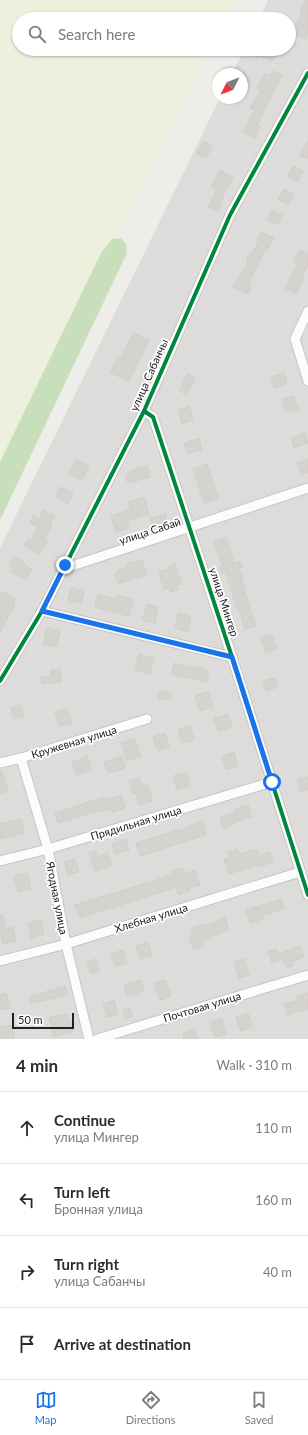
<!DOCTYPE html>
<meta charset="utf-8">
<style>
:root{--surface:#fff;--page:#f2f2f3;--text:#2b2b33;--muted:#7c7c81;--line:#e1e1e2;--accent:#1a73e8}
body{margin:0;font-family:Lato,sans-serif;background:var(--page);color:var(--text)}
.compass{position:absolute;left:212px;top:68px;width:36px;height:36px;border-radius:50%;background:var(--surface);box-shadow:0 1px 3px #0004;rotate:227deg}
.scale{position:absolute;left:12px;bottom:10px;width:62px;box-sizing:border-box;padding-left:4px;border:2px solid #202020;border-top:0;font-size:11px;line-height:14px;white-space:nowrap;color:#202020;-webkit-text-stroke:3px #fff;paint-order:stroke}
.stop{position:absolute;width:12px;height:12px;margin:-9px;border:3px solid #1a73e8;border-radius:50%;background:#fff}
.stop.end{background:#1a73e8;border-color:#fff;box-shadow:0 1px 4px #0008}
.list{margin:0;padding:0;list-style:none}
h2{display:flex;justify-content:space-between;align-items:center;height:52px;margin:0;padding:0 16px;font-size:17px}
h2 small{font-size:13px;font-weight:400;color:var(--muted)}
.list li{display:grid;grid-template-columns:26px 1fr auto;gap:12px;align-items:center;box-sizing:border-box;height:72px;padding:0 16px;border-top:1px solid var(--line)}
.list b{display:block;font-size:15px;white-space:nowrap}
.list p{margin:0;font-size:13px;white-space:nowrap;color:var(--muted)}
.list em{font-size:13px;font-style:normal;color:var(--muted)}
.icon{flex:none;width:22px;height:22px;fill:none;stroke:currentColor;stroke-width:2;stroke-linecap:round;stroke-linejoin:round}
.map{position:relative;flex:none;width:308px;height:1039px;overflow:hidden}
.search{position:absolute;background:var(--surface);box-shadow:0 1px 3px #0004;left:12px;right:12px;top:12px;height:44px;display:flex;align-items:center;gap:10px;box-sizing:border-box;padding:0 14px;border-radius:22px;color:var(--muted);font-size:15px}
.sheet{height:340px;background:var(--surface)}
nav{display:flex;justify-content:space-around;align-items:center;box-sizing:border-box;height:56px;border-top:1px solid var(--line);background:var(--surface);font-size:11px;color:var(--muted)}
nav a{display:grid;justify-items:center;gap:2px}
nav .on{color:var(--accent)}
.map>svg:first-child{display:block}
.residential{fill:#dddcda}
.farmland{fill:#eeefdc}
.forest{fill:#c8dfbc}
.building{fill:#d5d3d0;stroke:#d2ceca}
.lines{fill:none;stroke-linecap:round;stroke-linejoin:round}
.street-casing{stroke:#c7c6c5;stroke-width:11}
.street{stroke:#fcfcfc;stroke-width:9}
.cycleway-casing{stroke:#fff;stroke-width:6}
.cycleway{stroke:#00873e;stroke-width:4}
.route{stroke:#1a73e8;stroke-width:5}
.labels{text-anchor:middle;stroke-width:3.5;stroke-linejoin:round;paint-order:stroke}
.street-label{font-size:11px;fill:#202020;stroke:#fff}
</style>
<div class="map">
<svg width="308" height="1039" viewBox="0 0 308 1039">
<rect width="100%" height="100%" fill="#eeede9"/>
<polygon class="residential" points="268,0 308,0 308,1039 0,1039 0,548 220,98 242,98 242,74 232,74 244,49 289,49 289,19 259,19"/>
<polygon class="farmland" points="0,0 234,0 224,19 19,19 19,49 209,49 0,472"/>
<polygon class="forest" points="121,238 126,244 127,253 0,520 0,462 101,253 112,239"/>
<g class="building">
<polygon points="306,0 308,0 308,34 305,39 292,32 302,14 300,13"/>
<polygon points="249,49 273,49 278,52 272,62 259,55 258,58 251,54 253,51"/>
<polygon points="273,71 282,75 257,125 260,127 255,138 243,132 255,110 250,108 261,90 257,88 265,73 270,76"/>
<polygon points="203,141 213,146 206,158 197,154"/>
<polygon points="308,141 308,159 300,156"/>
<polygon points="293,166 303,171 298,182 287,176"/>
<polygon points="220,170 233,177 220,202 222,203 218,212 208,207 217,190 211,187"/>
<polygon points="284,189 294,194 288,204 278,199"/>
<polygon points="272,210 282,215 277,225 267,220"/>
<polygon points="261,232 274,238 267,251 265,250 249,282 250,282 249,285 252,287 248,294 233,287 239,276 240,277 248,262 246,261 250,253 252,254 259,240 257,239"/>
<polygon points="300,250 308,254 308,265 302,276 304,277 296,294 285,288 298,264 293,262"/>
<polygon points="133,333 149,340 129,382 110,372 118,357 121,358"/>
<polygon points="284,373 287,383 274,388 271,377"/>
<polygon points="188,374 196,378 186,395 179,390"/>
<polygon points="294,396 298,409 286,412 282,399"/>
<polygon points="189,406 193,420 182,424 178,410"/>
<polygon points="305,433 308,443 294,448 291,438"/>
<polygon points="199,438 202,450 188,454 184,443"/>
<polygon points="76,459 89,466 82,480 69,474"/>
<polygon points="308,459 308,472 301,475 297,463"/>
<polygon points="207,464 218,498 204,503 193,469"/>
<polygon points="147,466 150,477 128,483 126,476 130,471"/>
<polygon points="60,487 73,493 68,504 55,497"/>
<polygon points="144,497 149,514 127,521 129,528 116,532 111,516 131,509 128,502"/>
<polygon points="44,510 55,516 50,525 52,526 44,539 48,541 40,554 24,546 28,539 31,540 38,527 30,523 33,516 39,519"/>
<polygon points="165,514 168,523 153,528 150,518"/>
<polygon points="226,537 234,563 240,561 242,567 239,568 243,579 241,579 256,626 245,629 239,610 237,610 226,572 221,574 219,567 222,566 214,541"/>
<polygon points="14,556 23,561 22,562 26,564 25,566 32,569 28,576 26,575 24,579 11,572 13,568 9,566"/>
<polygon points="142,560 147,575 118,584 114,574 117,573 117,571 128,567 127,564"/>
<polygon points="175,564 181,584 176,585 178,590 171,592 169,588 164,589 159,572 169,569 168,567"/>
<polygon points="71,588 84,592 81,603 68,600"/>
<polygon points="2,591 15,598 14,602 15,603 0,633 0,596"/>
<polygon points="98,594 117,599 118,595 133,599 129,616 95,607"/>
<polygon points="147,604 158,607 155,623 142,620"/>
<polygon points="178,613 191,617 187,632 175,628"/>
<polygon points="47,628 60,632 56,647 43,644"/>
<polygon points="272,635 277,649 266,653 261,638"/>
<polygon points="139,654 154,658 150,674 135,670"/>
<polygon points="174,663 192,668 193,666 209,671 206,682 171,674"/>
<polygon points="60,669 62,682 42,684 41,678 51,676 50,670"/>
<polygon points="275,678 278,687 266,691 263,681"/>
<polygon points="160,690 172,693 170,700 158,698"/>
<polygon points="208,692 213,707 200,711 195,696"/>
<polygon points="20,705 24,716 14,719 11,708"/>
<polygon points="67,708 72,723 60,726 55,712"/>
<polygon points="228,714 232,727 218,731 214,718"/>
<polygon points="190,726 194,740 182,743 178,729"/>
<polygon points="165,733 169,747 158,751 153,737"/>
<polygon points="135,739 141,756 127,761 121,743"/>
<polygon points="234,752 238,766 226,770 222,756"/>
<polygon points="87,755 92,770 76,775 72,762 81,759 82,757"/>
<polygon points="122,756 125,768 108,773 104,762"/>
<polygon points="2,770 8,791 0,793 0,771"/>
<polygon points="186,772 190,786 177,790 173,776"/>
<polygon points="308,777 308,790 301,792 297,780"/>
<polygon points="139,778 142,786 148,785 152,801 139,805 136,793 133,794 129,781"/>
<polygon points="121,795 125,808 112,812 111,809 101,812 100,810 58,823 55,813 104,797 105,800"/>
<polygon points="248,805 252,817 231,824 232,826 224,829 220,817 236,812 235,809"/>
<polygon points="21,819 25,833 0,839 0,824"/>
<polygon points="202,822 206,835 140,856 136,843 189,827 189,826"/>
<polygon points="126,839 129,850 115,854 112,844"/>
<polygon points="237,849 239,854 257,849 259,856 270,852 273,862 258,867 257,865 229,874 224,859 230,857 228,852"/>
<polygon points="96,851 97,857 108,853 112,865 95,871 89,853"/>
<polygon points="75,859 79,872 68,875 64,862"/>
<polygon points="183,868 185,874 195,870 200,885 189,888 190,891 179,895 176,887 80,918 75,905 157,880 172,874 171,871"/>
<polygon points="27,873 31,889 18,892 14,876"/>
<polygon points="281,899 284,909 262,916 263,919 250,923 246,910"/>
<polygon points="0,915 3,915 6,929 13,927 16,941 3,944 1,935 0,935"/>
<polygon points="225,917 229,930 209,937 209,939 202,941 204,946 193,949 189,937 193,935 191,928 204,924 205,926 220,921 219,919"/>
<polygon points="41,920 44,934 31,938 28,923"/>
<polygon points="148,942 152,955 140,959 136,946"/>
<polygon points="300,946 304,957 291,962 293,966 287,968 283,959 272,963 268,952 276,949 278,954"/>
<polygon points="123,950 127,963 115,966 111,954"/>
<polygon points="96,959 100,971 91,974 87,962"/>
<polygon points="244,959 249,975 239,978 234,962"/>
<polygon points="141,980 144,990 140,992 140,994 132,997 131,994 127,996 124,985"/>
<polygon points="165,980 171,996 160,1000 154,983"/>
<polygon points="65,986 68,995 31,1003 29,997"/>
<polygon points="6,993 10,1008 0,1010 0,994"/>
<polygon points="308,993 308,1009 303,1011 302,1010 287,1015 284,1004 298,1000 297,996"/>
<polygon points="114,1000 118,1014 107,1017 103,1004"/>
<polygon points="130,1008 133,1016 126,1018 123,1010"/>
<polygon points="248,1013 253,1027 241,1031 236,1017"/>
<polygon points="67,1014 71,1024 73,1026 74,1030 72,1032 54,1037 49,1018"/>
<polygon points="222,1019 226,1034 215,1037 210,1022"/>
<polygon points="11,1025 15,1039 0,1039 0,1027"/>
<polygon points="195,1029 198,1039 184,1039 183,1033"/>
</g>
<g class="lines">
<g class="street-casing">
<g id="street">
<polyline points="308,311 295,339 308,381"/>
<polyline points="144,411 153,417 232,657 308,895"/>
<polyline points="65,565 72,566 308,488"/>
<polyline points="42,611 232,657"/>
<polyline points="0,681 42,611 144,411 230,215 308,73"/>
<polyline points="21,758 48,849 66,944 89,1039"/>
<polyline points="0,763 21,758 147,719"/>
<polyline points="0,861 48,849 272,782"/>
<polyline points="0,961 66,944 300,872"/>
<polyline points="97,1039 308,975"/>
</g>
</g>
<use href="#street" class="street"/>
<g class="cycleway-casing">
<g id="cycleway">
<polyline points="144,411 153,417 232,657 308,895"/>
<polyline points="0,681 42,611 144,411 230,215 308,73"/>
</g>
</g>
<use href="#cycleway" class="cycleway"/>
</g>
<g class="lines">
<polyline class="route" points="65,565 42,611 232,657 272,782"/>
</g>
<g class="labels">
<g class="street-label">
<text transform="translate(149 375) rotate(-66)" y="4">улица Сабанчы</text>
<text transform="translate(150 531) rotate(-18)" y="4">улица Сабай</text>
<text transform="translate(224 602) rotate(72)" y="4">улица Мингер</text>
<text transform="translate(74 742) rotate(-17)" y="4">Кружевная улица</text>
<text transform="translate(136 823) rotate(-17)" y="4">Прядильная улица</text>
<text transform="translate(57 898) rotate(79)" y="4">Ягодная улица</text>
<text transform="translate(151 918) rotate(-17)" y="4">Хлебная улица</text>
<text transform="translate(202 1007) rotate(-17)" y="4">Почтовая улица</text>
</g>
</g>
</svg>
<svg class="compass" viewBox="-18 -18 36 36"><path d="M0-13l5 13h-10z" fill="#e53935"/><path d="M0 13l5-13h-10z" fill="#7c7c81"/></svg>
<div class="scale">50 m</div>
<div class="stop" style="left:272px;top:782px"></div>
<div class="stop end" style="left:65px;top:565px"></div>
<div class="search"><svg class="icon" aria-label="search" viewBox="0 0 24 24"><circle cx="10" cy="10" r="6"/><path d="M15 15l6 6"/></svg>Search here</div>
</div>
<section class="sheet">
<h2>4 min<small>Walk · 310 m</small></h2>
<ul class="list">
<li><svg class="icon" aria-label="ahead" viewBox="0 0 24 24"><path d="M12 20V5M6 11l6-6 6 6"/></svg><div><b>Continue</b><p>улица Мингер</p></div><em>110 m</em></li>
<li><svg class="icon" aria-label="left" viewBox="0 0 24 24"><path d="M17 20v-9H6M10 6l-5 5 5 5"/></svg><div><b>Turn left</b><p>Бронная улица</p></div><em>160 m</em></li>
<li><svg class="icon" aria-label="right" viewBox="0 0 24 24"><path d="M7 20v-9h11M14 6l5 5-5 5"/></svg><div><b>Turn right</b><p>улица Сабанчы</p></div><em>40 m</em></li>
<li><svg class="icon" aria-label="arrive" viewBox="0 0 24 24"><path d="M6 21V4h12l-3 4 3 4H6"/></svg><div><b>Arrive at destination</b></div></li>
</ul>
</section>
<nav>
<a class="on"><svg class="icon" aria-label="map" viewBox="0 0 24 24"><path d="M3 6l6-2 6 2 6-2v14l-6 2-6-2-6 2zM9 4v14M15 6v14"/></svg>Map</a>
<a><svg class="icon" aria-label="directions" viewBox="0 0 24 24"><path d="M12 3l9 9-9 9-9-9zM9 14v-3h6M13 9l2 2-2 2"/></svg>Directions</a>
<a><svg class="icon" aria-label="saved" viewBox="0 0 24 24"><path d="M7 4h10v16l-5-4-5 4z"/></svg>Saved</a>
</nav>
